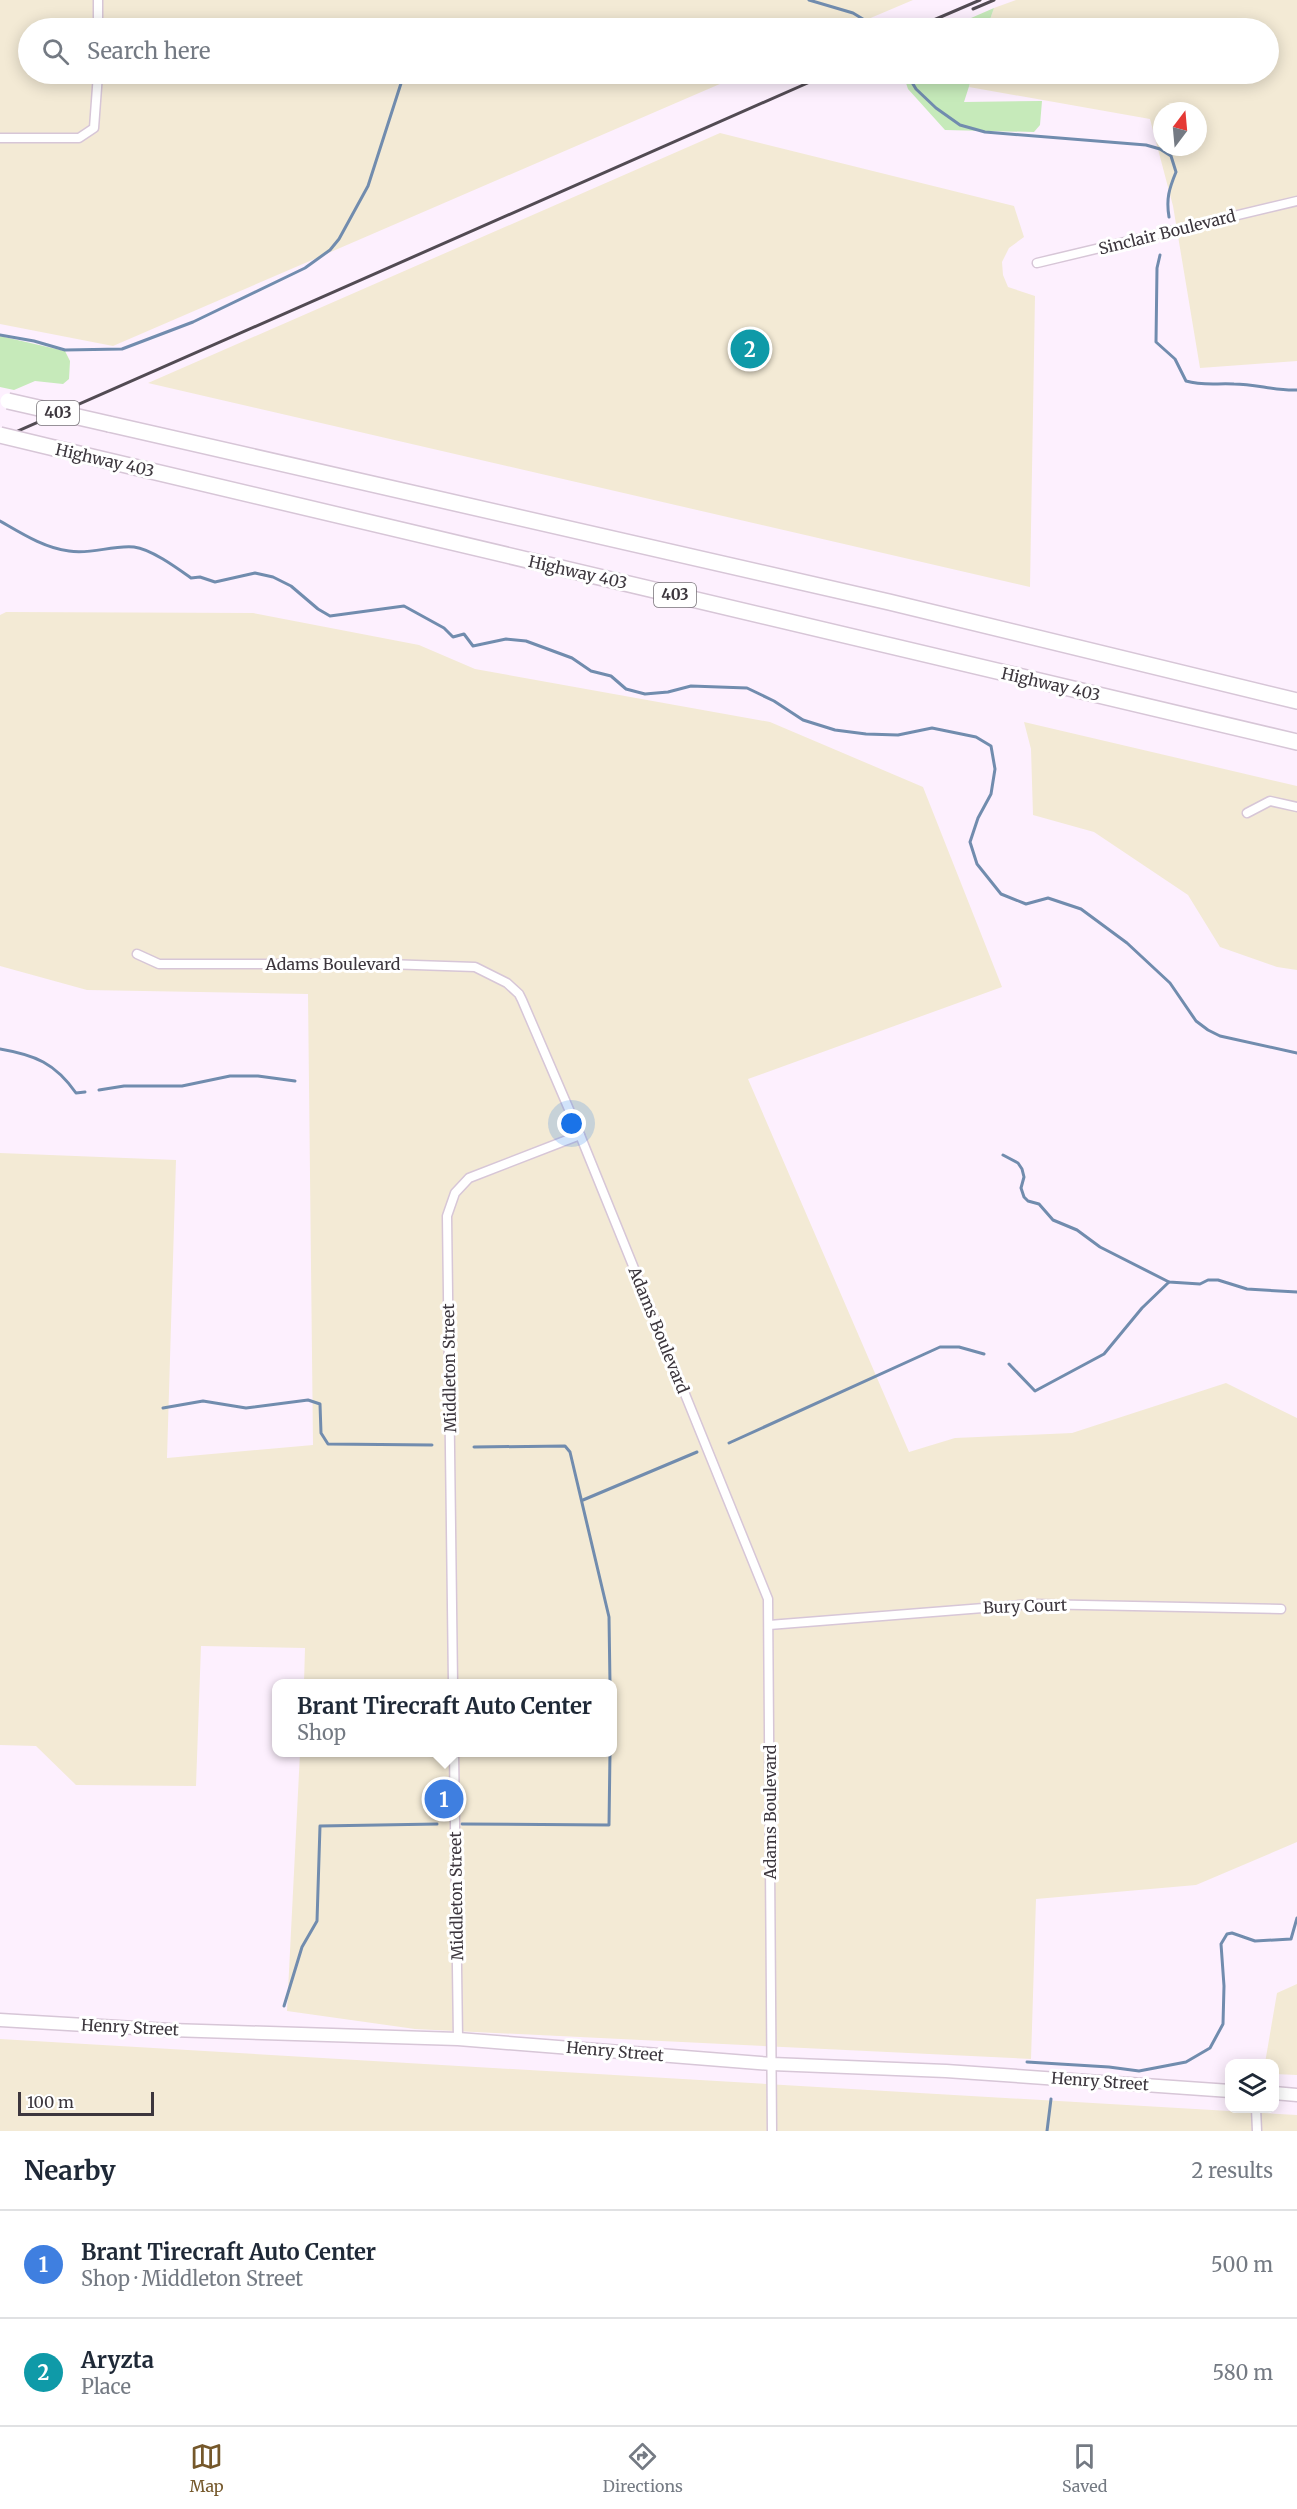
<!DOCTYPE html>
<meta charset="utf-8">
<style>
:root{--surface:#fff;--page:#f2f2f3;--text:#1f2937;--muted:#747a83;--line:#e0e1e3;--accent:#75582b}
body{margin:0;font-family:Merriweather,serif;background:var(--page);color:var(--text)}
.controls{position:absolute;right:18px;bottom:18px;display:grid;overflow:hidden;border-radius:12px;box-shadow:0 3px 15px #0003}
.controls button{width:54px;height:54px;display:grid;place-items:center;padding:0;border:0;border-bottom:2px solid var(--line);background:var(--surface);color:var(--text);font:30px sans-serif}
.compass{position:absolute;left:1153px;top:102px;width:54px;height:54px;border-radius:50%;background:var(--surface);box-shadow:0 3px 15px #0003;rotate:16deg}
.scale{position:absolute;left:18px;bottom:15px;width:136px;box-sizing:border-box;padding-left:6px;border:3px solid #3c363d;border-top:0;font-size:16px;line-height:21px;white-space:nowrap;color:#3c363d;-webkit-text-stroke:4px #fff;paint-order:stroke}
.you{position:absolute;left:572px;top:1124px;width:21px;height:21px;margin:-15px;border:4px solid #fff;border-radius:50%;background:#1a73e8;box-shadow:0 0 0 9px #1a73e833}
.badge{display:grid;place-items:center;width:39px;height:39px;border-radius:50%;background:var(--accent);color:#fff;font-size:20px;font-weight:700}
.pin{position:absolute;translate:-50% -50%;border:3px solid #fff;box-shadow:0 2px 6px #0006}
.popup{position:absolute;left:272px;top:1679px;width:345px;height:78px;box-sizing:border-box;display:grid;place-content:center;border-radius:12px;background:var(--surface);filter:drop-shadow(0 2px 4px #0005);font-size:20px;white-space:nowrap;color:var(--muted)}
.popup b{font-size:22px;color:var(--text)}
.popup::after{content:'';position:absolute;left:50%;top:100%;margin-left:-12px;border:12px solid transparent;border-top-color:var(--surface)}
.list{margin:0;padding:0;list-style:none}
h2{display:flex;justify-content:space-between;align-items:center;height:78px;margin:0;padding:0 24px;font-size:26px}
h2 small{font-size:20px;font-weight:400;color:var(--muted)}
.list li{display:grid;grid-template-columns:39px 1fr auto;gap:18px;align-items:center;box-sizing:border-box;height:108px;padding:0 24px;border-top:2px solid var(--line)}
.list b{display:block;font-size:22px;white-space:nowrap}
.list p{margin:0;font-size:20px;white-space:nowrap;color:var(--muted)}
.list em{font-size:20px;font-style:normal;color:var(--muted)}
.icon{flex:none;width:33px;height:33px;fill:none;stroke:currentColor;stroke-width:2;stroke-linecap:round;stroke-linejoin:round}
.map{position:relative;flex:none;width:1297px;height:2131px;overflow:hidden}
.search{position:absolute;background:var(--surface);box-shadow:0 3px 15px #0003;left:18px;right:18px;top:18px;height:66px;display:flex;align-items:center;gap:15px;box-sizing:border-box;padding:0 21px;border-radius:33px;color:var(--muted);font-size:22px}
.sheet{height:294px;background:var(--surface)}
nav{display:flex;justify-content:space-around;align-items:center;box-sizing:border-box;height:84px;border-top:2px solid var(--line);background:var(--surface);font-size:16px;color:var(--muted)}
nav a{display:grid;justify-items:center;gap:3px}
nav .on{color:var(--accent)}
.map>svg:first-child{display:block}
.industrial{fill:#f3ead5;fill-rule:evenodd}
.green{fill:#c6eaba}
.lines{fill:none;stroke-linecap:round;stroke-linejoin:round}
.stream{stroke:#718cae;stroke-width:3}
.minor-casing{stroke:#d7c6d7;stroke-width:11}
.secondary-casing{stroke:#d7c6d7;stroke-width:15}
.motorway-casing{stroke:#d7c6d7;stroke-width:18}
.minor{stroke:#fff;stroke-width:8}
.secondary{stroke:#fff;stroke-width:12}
.motorway{stroke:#fff;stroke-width:15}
.rail{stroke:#524b53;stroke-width:3}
.motorway-bridge-casing{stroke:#d7c6d7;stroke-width:18;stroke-linecap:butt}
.motorway-bridge{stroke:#fff;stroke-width:15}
.labels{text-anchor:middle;stroke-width:6;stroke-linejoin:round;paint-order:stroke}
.shield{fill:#fff;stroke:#767277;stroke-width:1.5}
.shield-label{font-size:15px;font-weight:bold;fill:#3c363d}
.street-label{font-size:16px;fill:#3c363d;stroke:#fff}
</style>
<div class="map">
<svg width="1297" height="2131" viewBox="0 0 1297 2131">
<rect width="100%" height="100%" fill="#fdf0fe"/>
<g class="industrial">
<polygon points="0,0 913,0 847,28 28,28 28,74 743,74 113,346 0,324"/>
<path d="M1016,0H1297V361L1200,368L1173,206L1150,119L969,87L973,74H1268V28H987L994,8ZM1162,111H1198V147H1162Z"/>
<polygon points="720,133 1014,206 1024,237 1009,248 1002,262 1003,275 1008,287 1035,296 1030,587 148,383"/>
<polygon points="6,612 253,613 419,645 475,669 770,722 923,787 1002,987 748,1079 909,1452 955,1438 1072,1433 1226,1383 1297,1418 1297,1842 1196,1885 1036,1899 1031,2059 415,2029 287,2011 300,1753 612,1752 612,1684 304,1683 305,1648 201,1646 196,1786 76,1785 36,1746 0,1745 0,1153 176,1160 167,1458 313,1445 308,994 87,990 0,966 0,615"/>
<polygon points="1024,722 1297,786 1297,970 1277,967 1220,947 1188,895 1094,832 1033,815 1031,749"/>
<polygon points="1297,1984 1297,2075 1275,2074 1274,2064 1265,2063 1277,1993"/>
<polygon points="0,2039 1297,2115 1297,2131 0,2131"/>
</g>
<g class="green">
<polygon points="994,8 987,28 948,28"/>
<polygon points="903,74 973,74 964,102 1042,101 1040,125 1034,132 945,130 908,89"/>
<polygon points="0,336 65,351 70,361 69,379 63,384 35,381 14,390 0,387"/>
</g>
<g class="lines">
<g class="stream">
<polyline points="809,0 853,13 876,27"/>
<path d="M907,74L916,89L936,108L960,125L985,132L1146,145L1160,149L1171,156L1176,172C1169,189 1166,199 1169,217"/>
<path d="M1160,255L1157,268L1156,342L1175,359L1186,381C1203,386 1217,383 1234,384C1256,384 1275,391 1297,390"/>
<polyline points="0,335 34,341 65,350 122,349 193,322 305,268 330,250 339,239 368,186 404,74"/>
<path d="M0,521C21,533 44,548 69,551C91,555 111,545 134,547C151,549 177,568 191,578L200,577L215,582L255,573L273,577L291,586L318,609L330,616L404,606L444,628L453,637L464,634L473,646L506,639L526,641L572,658L591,671L611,676L626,689L645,694L668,692L691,686L747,688L774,701L803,720L835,730L866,734L898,735L932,728L976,737L991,746L995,769L991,794L978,818L970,842L977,864L1001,894L1026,904L1048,898L1081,909L1127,943L1170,983L1196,1021L1208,1030L1220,1036L1297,1053"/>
<path d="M0,1049C35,1055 55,1063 76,1093L85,1092"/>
<polyline points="99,1090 124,1086 182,1086 230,1076 258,1076 295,1081"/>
<polyline points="1003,1155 1018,1163 1022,1169 1024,1177 1021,1188 1024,1197 1028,1201 1039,1204 1053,1220 1077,1230 1100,1247 1169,1282 1200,1284 1208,1280 1218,1280 1247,1289 1297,1292"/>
<polyline points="1009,1364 1035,1391 1104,1354 1142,1308 1169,1282"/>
<polyline points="163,1408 203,1401 246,1408 308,1400 320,1404 321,1433 328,1444 432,1445"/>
<polyline points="729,1443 940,1347 959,1347 984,1354"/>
<polyline points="474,1447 565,1446 570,1452 609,1617 610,1684"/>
<polyline points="583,1500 697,1452"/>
<polyline points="462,1824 609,1825 610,1752"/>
<polyline points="284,2006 302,1947 317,1921 320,1826 437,1824"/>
<polyline points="1027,2062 1109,2067 1139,2071 1186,2062 1210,2048 1223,2024 1224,1986 1221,1944 1227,1934 1232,1933 1255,1941 1291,1939 1297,1918"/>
<polyline points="1047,2131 1051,2099"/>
</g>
<g class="minor-casing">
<g id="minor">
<polyline points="98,0 98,28"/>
<polyline points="0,138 79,138 94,128 98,74"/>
<polyline points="1037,263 1297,201"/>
<polyline points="1247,813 1270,801 1297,807"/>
<polyline points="137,954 159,964 386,964 475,967 507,983 519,994 522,1000 580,1135 768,1599 772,2131"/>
<polyline points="769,1625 1033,1604 1281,1609"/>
<polyline points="453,1684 447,1216 455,1193 469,1178 580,1135"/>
<polyline points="454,1752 458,2039"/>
<polyline points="1256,2108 1257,2131"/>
</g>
</g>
<g class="secondary-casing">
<g id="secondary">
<polyline points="0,2020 170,2030 458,2039 772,2064 946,2071 1230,2091"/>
<polyline points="1274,2093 1297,2095"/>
</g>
</g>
<g class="motorway-casing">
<g id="motorway">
<polyline points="109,424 889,602 1297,701"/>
<polyline points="54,448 1297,742"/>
</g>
</g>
<use href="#minor" class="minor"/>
<use href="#secondary" class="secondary"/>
<use href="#motorway" class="motorway"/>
<g class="rail">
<polyline points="973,9 994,0"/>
<polyline points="915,28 980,0"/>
<polyline points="0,439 828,74"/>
</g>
<g class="motorway-bridge-casing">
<g id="motorway-bridge">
<polyline points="8,401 109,424"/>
<polyline points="0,435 54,448"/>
</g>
</g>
<use href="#motorway-bridge" class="motorway-bridge"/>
</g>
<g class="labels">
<g class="shield">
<rect x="37" y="401" width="42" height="24" rx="4.5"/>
<rect x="654" y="583" width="42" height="24" rx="4.5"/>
</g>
<g class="shield-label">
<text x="58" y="418">403</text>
<text x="675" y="600">403</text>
</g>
<g class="street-label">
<text transform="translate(1167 232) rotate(-14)" y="6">Sinclair Boulevard</text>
<text transform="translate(105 460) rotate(13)" y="6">Highway 403</text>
<text transform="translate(578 572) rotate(13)" y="6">Highway 403</text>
<text transform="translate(1051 684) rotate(13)" y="6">Highway 403</text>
<text x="333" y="970">Adams Boulevard</text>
<text transform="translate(659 1330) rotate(68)" y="6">Adams Boulevard</text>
<text transform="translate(449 1368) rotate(-91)" y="6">Middleton Street</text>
<text transform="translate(1025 1606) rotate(-2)" y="6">Bury Court</text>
<text transform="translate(770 1812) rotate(-90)" y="6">Adams Boulevard</text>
<text transform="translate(456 1896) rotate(-91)" y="6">Middleton Street</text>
<text transform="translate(130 2027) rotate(3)" y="6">Henry Street</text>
<text transform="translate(615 2051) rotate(5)" y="6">Henry Street</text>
<text transform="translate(1100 2081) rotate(4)" y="6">Henry Street</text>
</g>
</g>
</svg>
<div class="controls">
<button><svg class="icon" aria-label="layers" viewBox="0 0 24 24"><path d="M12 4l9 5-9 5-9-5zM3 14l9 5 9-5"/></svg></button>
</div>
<svg class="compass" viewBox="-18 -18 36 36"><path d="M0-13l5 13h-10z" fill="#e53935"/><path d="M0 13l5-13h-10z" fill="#747a83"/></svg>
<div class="scale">100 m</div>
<div class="you"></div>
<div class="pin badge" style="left:444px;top:1799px;background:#3f7fe0">1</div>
<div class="popup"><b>Brant Tirecraft Auto Center</b>Shop</div>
<div class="pin badge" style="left:750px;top:349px;background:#0f9aa8">2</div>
<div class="search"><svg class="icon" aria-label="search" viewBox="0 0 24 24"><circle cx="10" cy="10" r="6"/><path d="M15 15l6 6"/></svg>Search here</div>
</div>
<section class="sheet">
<h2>Nearby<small>2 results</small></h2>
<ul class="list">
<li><span class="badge" style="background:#3f7fe0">1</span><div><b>Brant Tirecraft Auto Center</b><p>Shop · Middleton Street</p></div><em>500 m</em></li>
<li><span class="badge" style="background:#0f9aa8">2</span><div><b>Aryzta</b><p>Place</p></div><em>580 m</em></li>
</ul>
</section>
<nav>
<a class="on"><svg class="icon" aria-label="map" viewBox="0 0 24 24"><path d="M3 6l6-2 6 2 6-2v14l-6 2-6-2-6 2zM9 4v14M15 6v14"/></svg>Map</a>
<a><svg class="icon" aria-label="directions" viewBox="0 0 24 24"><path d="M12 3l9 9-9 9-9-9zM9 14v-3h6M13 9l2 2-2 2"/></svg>Directions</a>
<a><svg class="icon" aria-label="saved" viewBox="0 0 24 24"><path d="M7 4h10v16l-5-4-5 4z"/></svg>Saved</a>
</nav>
